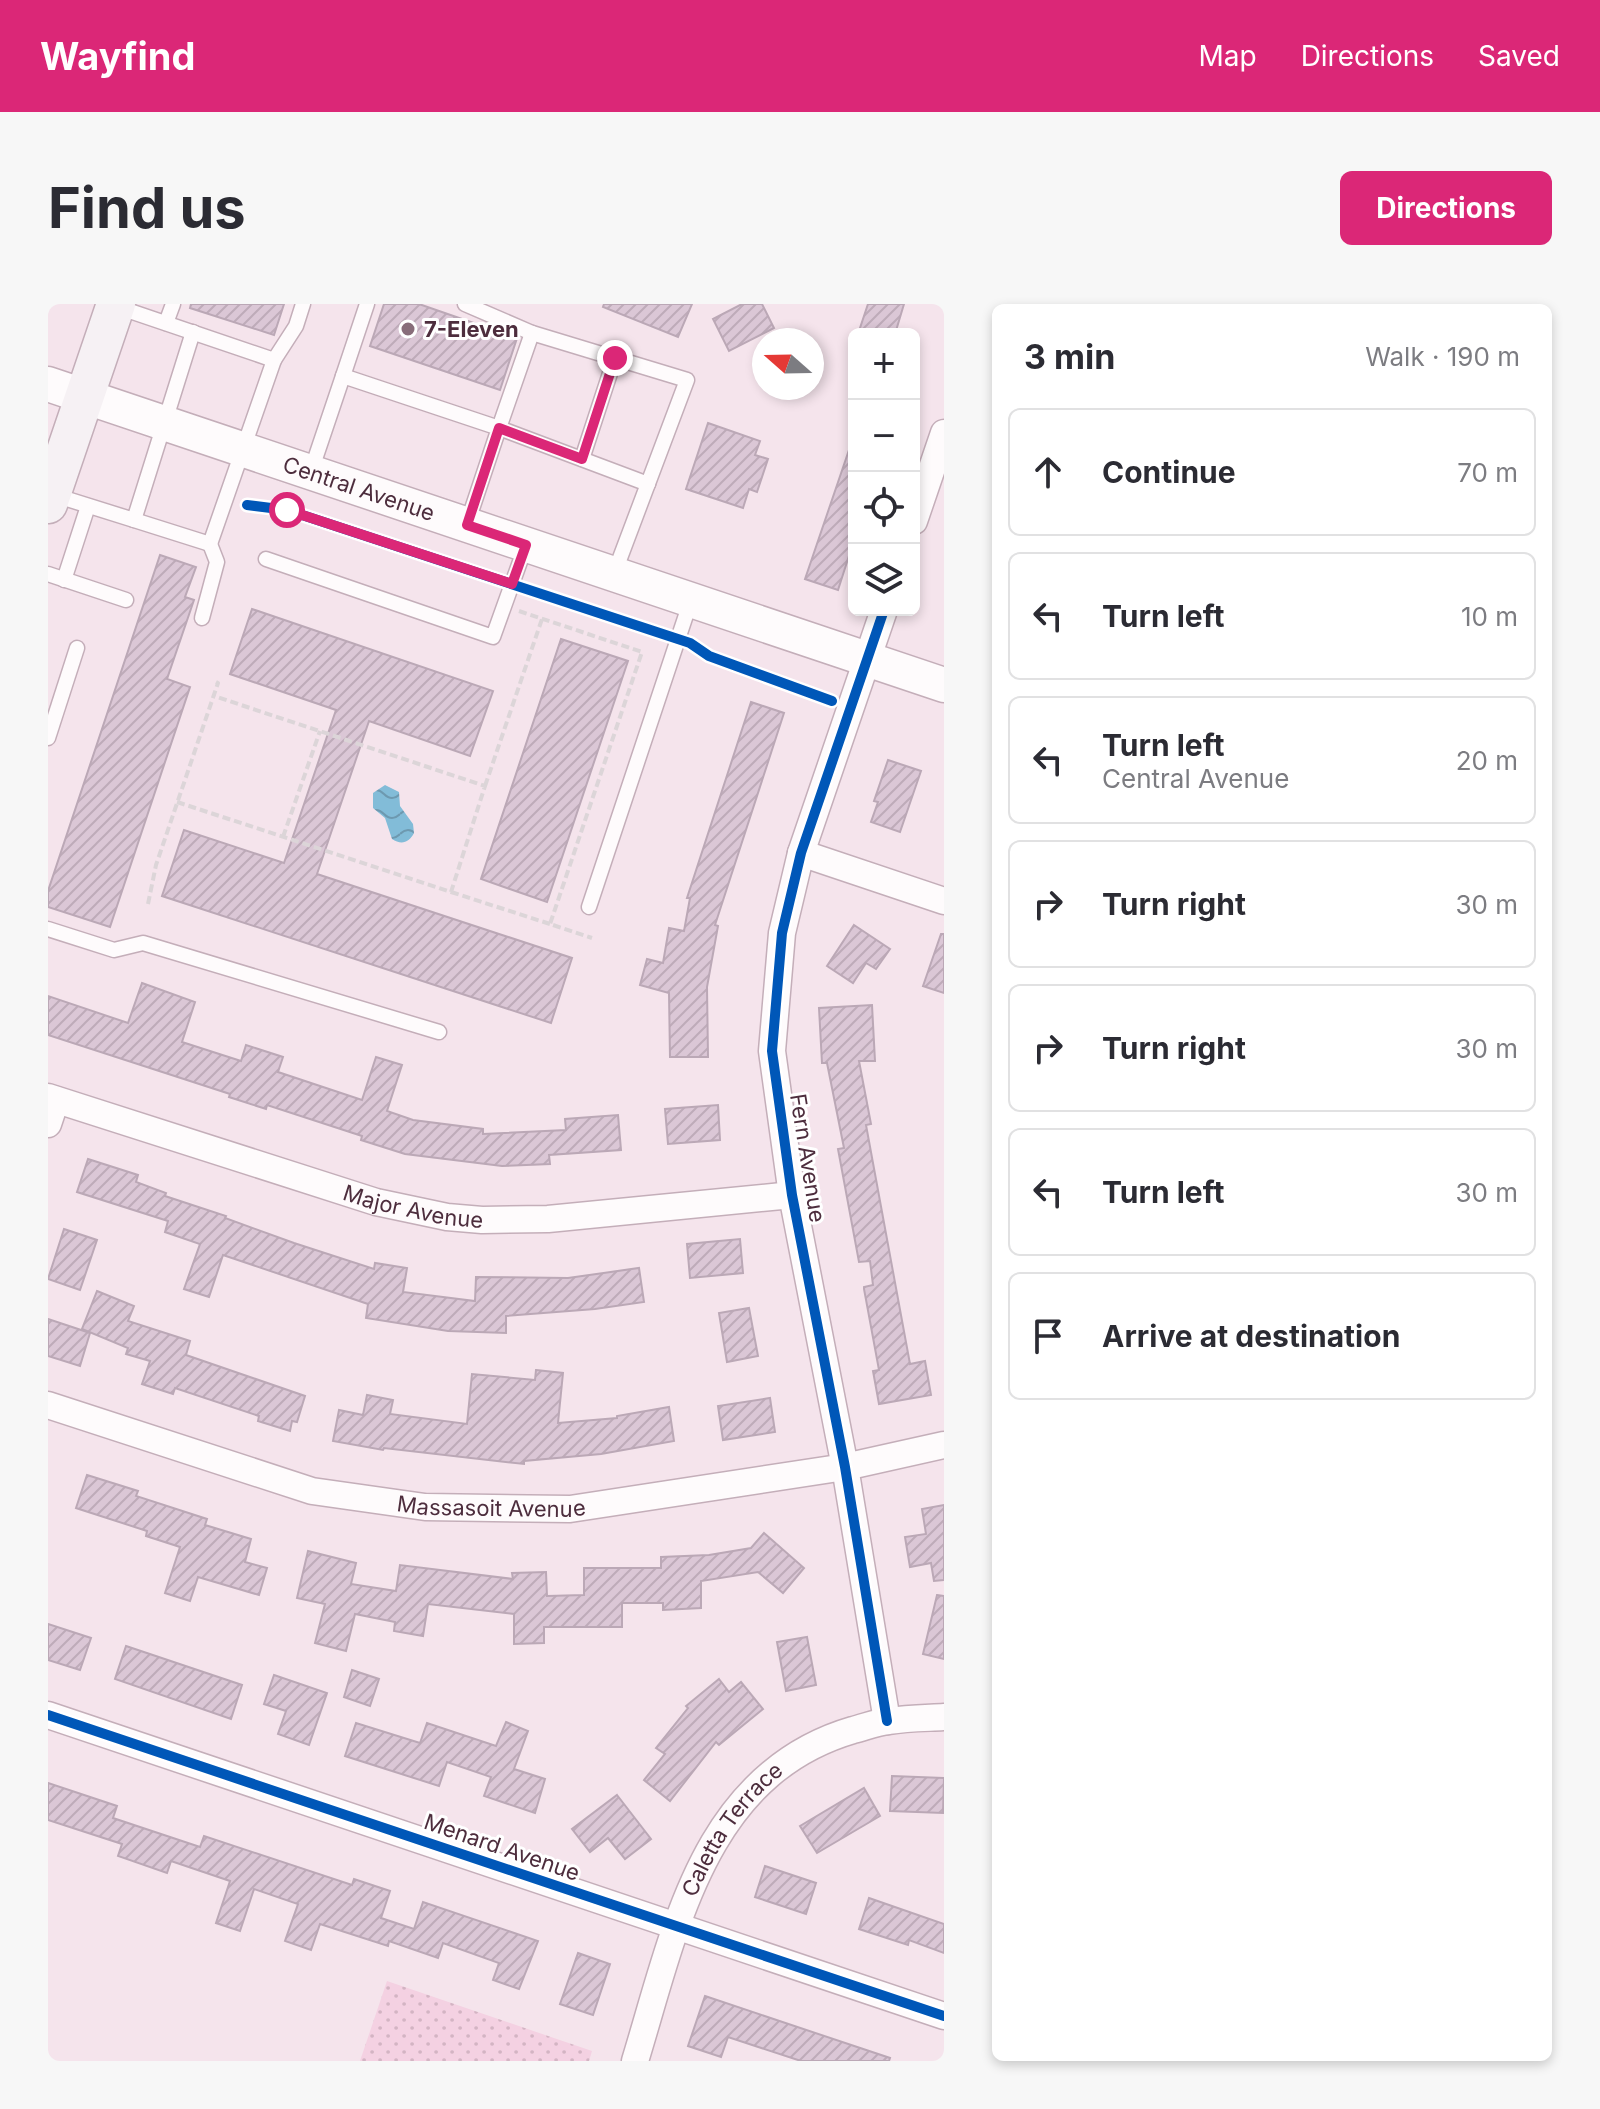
<!DOCTYPE html>
<meta charset="utf-8">
<style>
:root{--surface:#fff;--page:#f7f7f7;--text:#2b2b33;--muted:#7c7c81;--line:#e1e1e2;--accent:#db2777}
body{margin:0;font-family:Inter,sans-serif;background:var(--page);color:var(--text)}
.controls{position:absolute;right:24px;top:24px;display:grid;overflow:hidden;border-radius:12px;box-shadow:0 4px 12px #0003}
.controls button{width:72px;height:72px;display:grid;place-items:center;padding:0;border:0;border-bottom:2px solid var(--line);background:var(--surface);color:var(--text);font:40px sans-serif}
.compass{position:absolute;left:704px;top:24px;width:72px;height:72px;border-radius:50%;background:var(--surface);box-shadow:0 4px 12px #0003;rotate:290deg}
.stop{position:absolute;width:24px;height:24px;margin:-18px;border:6px solid #db2777;border-radius:50%;background:#fff}
.stop.end{background:#db2777;border-color:#fff;box-shadow:0 2px 8px #0008}
.list{margin:0;padding:0;list-style:none}
h2{display:flex;justify-content:space-between;align-items:center;height:104px;margin:0;padding:0 32px;font-size:34px}
h2 small{font-size:26px;font-weight:400;color:var(--muted)}
.list li{display:grid;grid-template-columns:52px 1fr auto;gap:24px;align-items:center;box-sizing:border-box;height:128px;margin:0 16px 16px;padding:0 16px;border:2px solid var(--line);border-radius:12px}
.list b{display:block;font-size:30px;white-space:nowrap}
.list p{margin:0;font-size:26px;white-space:nowrap;color:var(--muted)}
.list em{font-size:26px;font-style:normal;color:var(--muted)}
.icon{flex:none;width:44px;height:44px;fill:none;stroke:currentColor;stroke-width:2;stroke-linecap:round;stroke-linejoin:round}
.map{position:relative;flex:none;width:896px;height:1757px;overflow:hidden;border-radius:12px}
header{display:flex;align-items:center;gap:48px;box-sizing:border-box;height:112px;padding:0 40px;background:var(--accent);color:#fff}
header strong{font-size:38px}
nav{display:flex;gap:44px;margin-inline-start:auto;font-size:28px}
.intro{display:flex;align-items:center;justify-content:space-between;box-sizing:border-box;height:192px;padding:0 48px}
h1{margin:0;font-size:56px}
.button{padding:20px 36px;border-radius:12px;background:var(--accent);color:#fff;font-size:28px;font-weight:700}
main{display:flex;gap:48px;padding:0 48px}
aside{flex:1;background:var(--surface);border-radius:12px;box-shadow:0 4px 12px #0003}
.map>svg:first-child{display:block}
.grass{fill:url(#grass-dots)}
.water{fill:url(#water-waves)}
.building{fill:url(#building-hatch);stroke:#bba8b6;stroke-width:2}
.lines{fill:none;stroke-linecap:round;stroke-linejoin:round}
.service-casing{stroke:#c4aeb9;stroke-width:17}
.minor-casing{stroke:#c4aeb9;stroke-width:29}
.tertiary-casing{stroke:#c4aeb9;stroke-width:37}
.secondary-casing{stroke:#c4aeb9;stroke-width:41}
.path{stroke:#dcd5d8;stroke-width:4;stroke-dasharray:8 4;stroke-linecap:butt}
.service{stroke:#fefbfc;stroke-width:14}
.minor{stroke:#fefbfc;stroke-width:26}
.tertiary{stroke:#fefbfc;stroke-width:34}
.secondary{stroke:#f6f1f4;stroke-width:38}
.cycleway-casing{stroke:#fff;stroke-width:15}
.cycleway{stroke:#0057b8;stroke-width:10}
.route{stroke:#db2777;stroke-width:10}
.poi-dot{fill:#886d7a;stroke:#fff;stroke-width:3}
.labels{text-anchor:middle;stroke-width:6;stroke-linejoin:round;paint-order:stroke}
.poi-label{font-size:22px;font-weight:bold;fill:#4d2d3d;stroke:#fff;text-anchor:start}
.street-label{font-size:22px;fill:#4d2d3d;stroke:#fff}
</style>
<header>
<strong>Wayfind</strong>
<nav><a>Map</a><a>Directions</a><a>Saved</a></nav>
</header>
<div class="intro"><h1>Find us</h1><a class="button">Directions</a></div>
<main>
<div class="map">
<svg width="896" height="1757" viewBox="0 0 896 1757">
<defs>
<pattern id="grass-dots" width="8" height="8" patternUnits="userSpaceOnUse" patternTransform="scale(2)"><rect width="8" height="8" fill="#f4d1e2"/><path d="M2 2h.1M6 6h.1" fill="none" stroke="#d3b4c3" stroke-width="1.8" stroke-linecap="round"/></pattern>
<pattern id="water-waves" width="16" height="10" patternUnits="userSpaceOnUse" patternTransform="scale(2)"><rect width="16" height="10" fill="#82bcd8"/><path d="M0 5q4-4 8 0t8 0" fill="none" stroke="#6d99b0"/></pattern>
<pattern id="building-hatch" width="6" height="6" patternUnits="userSpaceOnUse" patternTransform="scale(2)"><rect width="6" height="6" fill="#dbc7d6"/><path d="M-1 1l2-2M0 6l6-6M5 7l2-2" fill="none" stroke="#beabb9"/></pattern>
</defs>
<rect width="100%" height="100%" fill="#f5e4ec"/>
<polygon class="grass" points="339,1677 544,1747 541,1757 312,1757"/>
<path class="water" d="M337,481L351,488L352,502L365,520L366,529C361,539 353,541 344,535L337,514L325,504V489Z"/>
<g class="building">
<polygon points="143,0 236,0 226,31 142,4"/>
<polygon points="336,0 371,0 469,34 452,86 322,42"/>
<polygon points="556,0 644,0 630,33 555,3"/>
<polygon points="694,0 714,0 726,24 681,47 665,15"/>
<polygon points="820,0 856,0 847,30 810,30"/>
<polygon points="660,119 712,137 707,151 720,155 709,188 701,185 695,204 638,185"/>
<polygon points="802,143 806,143 806,236 790,286 757,275"/>
<polygon points="112,251 148,263 137,293 146,296 119,375 142,383 62,623 0,603 0,587"/>
<polygon points="204,305 445,387 422,452 321,417 269,570 524,654 503,719 114,592 136,526 236,559 288,406 182,370"/>
<polygon points="513,335 580,357 499,598 433,575"/>
<polygon points="703,398 736,409 667,621 670,622 659,683 660,753 622,753 621,689 592,681 599,655 615,659 621,624 636,627 642,594 639,594"/>
<polygon points="840,456 873,467 852,528 823,518 830,498 826,497"/>
<polygon points="806,621 842,645 828,665 818,659 805,679 779,662"/>
<polygon points="893,630 896,630 896,689 875,682"/>
<polygon points="94,679 147,698 134,738 193,757 198,741 235,753 230,768 314,796 328,753 354,761 339,807 365,816 435,825 435,830 518,826 517,815 570,811 573,846 501,851 502,860 454,862 357,850 313,836 314,832 219,801 218,805 181,793 182,790 0,731 0,692 80,719"/>
<polygon points="824,701 827,757 811,757 823,820 818,821 862,1060 877,1057 883,1091 831,1100 825,1067 831,1066 816,985 816,983 825,981 822,957 811,958 790,845 796,844 779,759 774,759 771,704"/>
<polygon points="670,801 672,836 620,840 617,805"/>
<polygon points="40,855 90,871 88,878 118,889 117,892 178,912 177,914 246,939 326,965 327,959 359,964 355,988 427,997 428,973 520,974 591,964 596,998 547,1005 458,1012 458,1029 400,1027 318,1014 320,1000 175,951 161,993 136,985 152,940 117,928 120,917 29,888"/>
<polygon points="16,925 49,936 32,986 0,975"/>
<polygon points="692,935 695,969 642,974 639,940"/>
<polygon points="49,987 86,1002 80,1017 142,1037 138,1051 257,1092 249,1118 244,1117 242,1127 210,1117 211,1112 127,1084 125,1090 94,1080 102,1057 78,1050 80,1044 34,1025"/>
<polygon points="701,1004 710,1052 679,1058 671,1009"/>
<polygon points="0,1015 42,1029 32,1062 0,1052"/>
<polygon points="488,1066 515,1069 510,1119 569,1114 569,1112 621,1103 626,1137 553,1150 476,1157 476,1160 336,1144 335,1146 285,1137 291,1106 315,1111 319,1091 345,1096 342,1110 419,1120 424,1070 487,1076"/>
<polygon points="722,1094 727,1128 675,1136 670,1102"/>
<polygon points="39,1171 90,1187 88,1192 159,1215 157,1221 203,1235 197,1258 219,1264 211,1291 150,1273 142,1297 117,1289 132,1243 98,1232 99,1227 28,1204"/>
<polygon points="896,1201 896,1276 886,1277 883,1259 862,1263 857,1233 878,1230 874,1205"/>
<polygon points="716,1229 756,1264 735,1289 710,1268 653,1277 653,1304 615,1306 615,1299 574,1299 574,1323 496,1323 496,1339 466,1340 466,1310 380,1300 375,1332 346,1327 347,1318 307,1310 298,1347 267,1339 277,1300 249,1294 260,1247 308,1259 303,1280 348,1287 352,1261 465,1275 464,1269 498,1268 499,1292 536,1291 536,1264 613,1264 613,1253 661,1251 703,1244"/>
<polygon points="889,1291 896,1292 896,1355 875,1350"/>
<polygon points="0,1320 43,1334 32,1366 0,1356"/>
<polygon points="759,1333 768,1381 738,1387 729,1338"/>
<polygon points="78,1342 194,1381 183,1415 67,1375"/>
<polygon points="304,1366 331,1375 322,1402 296,1393"/>
<polygon points="226,1371 279,1389 261,1441 230,1430 238,1407 216,1400"/>
<polygon points="671,1375 681,1388 693,1378 715,1405 671,1441 668,1438 622,1497 596,1476 617,1450 608,1444 640,1404 638,1402"/>
<polygon points="458,1418 480,1427 466,1465 497,1475 487,1509 436,1492 443,1473 399,1458 391,1482 297,1452 308,1419 372,1439 379,1419 448,1442"/>
<polygon points="844,1472 896,1474 895,1509 842,1507"/>
<polygon points="0,1479 69,1502 65,1514 152,1543 156,1532 304,1581 306,1575 342,1587 333,1614 366,1625 375,1598 490,1637 471,1685 445,1676 451,1659 395,1639 390,1654 341,1637 340,1642 272,1620 263,1646 237,1637 250,1600 206,1585 192,1627 168,1619 182,1577 123,1557 119,1569 70,1552 74,1540 0,1516"/>
<polygon points="816,1484 832,1512 769,1549 752,1522"/>
<polygon points="569,1491 603,1535 577,1555 560,1534 542,1548 524,1525"/>
<polygon points="717,1562 768,1579 758,1610 707,1593"/>
<polygon points="821,1594 896,1620 896,1649 861,1636 860,1641 811,1625"/>
<polygon points="530,1649 562,1660 545,1711 512,1700"/>
<polygon points="657,1692 842,1754 841,1757 753,1757 680,1733 673,1753 640,1742"/>
</g>
<g class="lines">
<g class="service-casing">
<g id="service">
<polyline points="417,0 484,29 451,124 600,180"/>
<polyline points="67,2 226,56 162,240 86,216"/>
<polyline points="118,19 125,0"/>
<polyline points="484,29 639,76 566,270"/>
<polyline points="226,56 248,22 255,0"/>
<polyline points="295,72 319,0"/>
<polyline points="534,155 567,54"/>
<polyline points="263,167 295,72 451,124 419,220"/>
<polyline points="3,190 86,216 145,28"/>
<polyline points="218,255 445,333 478,241"/>
<polyline points="0,270 78,296"/>
<polyline points="16,276 40,202"/>
<polyline points="154,314 169,258 162,240"/>
<polyline points="0,434 29,344"/>
<polyline points="541,603 643,296"/>
<polyline points="0,625 66,646 95,639 391,728"/>
</g>
</g>
<g class="minor-casing">
<g id="minor">
<polyline points="866,217 896,129"/>
<polyline points="836,306 753,549 734,629 724,747 744,891 797,1163 839,1417"/>
<polyline points="753,549 896,597"/>
<path id="s1" d="M0,793L328,898L399,913L434,916L500,915L744,891"/>
<polyline points="0,820 8,796"/>
<path id="s2" d="M0,1101L264,1187L377,1203L522,1205L797,1163L896,1141"/>
<polyline points="0,1411 896,1712"/>
<path id="s3" d="M587,1757C627,1627 655,1470 805,1426C817,1423 829,1418 841,1417C859,1414 878,1414 896,1413"/>
</g>
</g>
<g class="tertiary-casing">
<g id="tertiary">
<path id="s4" d="M0,80L896,381"/>
</g>
</g>
<g class="secondary-casing">
<polyline id="secondary" points="0,200 68,0"/>
</g>
<g class="path">
<polyline points="471,307 594,348 502,620 544,634"/>
<polyline points="437,482 494,315"/>
<polyline points="129,498 403,588 437,482 166,392"/>
<polyline points="235,533 272,427"/>
<polyline points="403,588 502,620"/>
<polyline points="100,600 108,561 170,379 168,378"/>
</g>
<use href="#service" class="service"/>
<use href="#minor" class="minor"/>
<use href="#tertiary" class="tertiary"/>
<use href="#secondary" class="secondary"/>
<g class="cycleway-casing">
<g id="cycleway">
<polyline points="199,201 239,206 642,339 661,352 784,397"/>
<polyline points="836,306 753,549 734,629 724,747 744,891 797,1163 839,1417"/>
<polyline points="0,1411 896,1712"/>
</g>
</g>
<use href="#cycleway" class="cycleway"/>
</g>
<g class="lines">
<polyline class="route" points="239,206 464,280 478,241 419,221 451,124 534,155 567,54"/>
</g>
<circle class="poi-dot" cx="360" cy="25" r="8"/>
<g class="labels">
<g class="poi-label">
<text x="376" y="33">7-Eleven</text>
</g>
<g class="street-label">
<text dy="8" stroke="none"><textPath href="#s4" startOffset="328">Central Avenue</textPath></text>
<text transform="translate(760 854) rotate(81)" y="8">Fern Avenue</text>
<text dy="8" stroke="none"><textPath href="#s1" startOffset="382">Major Avenue</textPath></text>
<text dy="8" stroke="none"><textPath href="#s2" startOffset="458">Massasoit Avenue</textPath></text>
<text dy="8" stroke="none"><textPath href="#s3" startOffset="254">Caletta Terrace</textPath></text>
<text transform="translate(454 1543) rotate(19)" y="8">Menard Avenue</text>
</g>
</g>
</svg>
<div class="controls">
<button>+</button>
<button>−</button>
<button><svg class="icon" aria-label="locate" viewBox="0 0 24 24"><circle cx="12" cy="12" r="6"/><path d="M12 2v4M12 18v4M2 12h4M18 12h4"/></svg></button>
<button><svg class="icon" aria-label="layers" viewBox="0 0 24 24"><path d="M12 4l9 5-9 5-9-5zM3 14l9 5 9-5"/></svg></button>
</div>
<svg class="compass" viewBox="-18 -18 36 36"><path d="M0-13l5 13h-10z" fill="#e53935"/><path d="M0 13l5-13h-10z" fill="#7c7c81"/></svg>
<div class="stop" style="left:239px;top:206px"></div>
<div class="stop end" style="left:567px;top:54px"></div>
</div>
<aside>
<h2>3 min<small>Walk · 190 m</small></h2>
<ul class="list">
<li><svg class="icon" aria-label="ahead" viewBox="0 0 24 24"><path d="M12 20V5M6 11l6-6 6 6"/></svg><div><b>Continue</b></div><em>70 m</em></li>
<li><svg class="icon" aria-label="left" viewBox="0 0 24 24"><path d="M17 20v-9H6M10 6l-5 5 5 5"/></svg><div><b>Turn left</b></div><em>10 m</em></li>
<li><svg class="icon" aria-label="left" viewBox="0 0 24 24"><path d="M17 20v-9H6M10 6l-5 5 5 5"/></svg><div><b>Turn left</b><p>Central Avenue</p></div><em>20 m</em></li>
<li><svg class="icon" aria-label="right" viewBox="0 0 24 24"><path d="M7 20v-9h11M14 6l5 5-5 5"/></svg><div><b>Turn right</b></div><em>30 m</em></li>
<li><svg class="icon" aria-label="right" viewBox="0 0 24 24"><path d="M7 20v-9h11M14 6l5 5-5 5"/></svg><div><b>Turn right</b></div><em>30 m</em></li>
<li><svg class="icon" aria-label="left" viewBox="0 0 24 24"><path d="M17 20v-9H6M10 6l-5 5 5 5"/></svg><div><b>Turn left</b></div><em>30 m</em></li>
<li><svg class="icon" aria-label="arrive" viewBox="0 0 24 24"><path d="M6 21V4h12l-3 4 3 4H6"/></svg><div><b>Arrive at destination</b></div></li>
</ul>
</aside>
</main>
